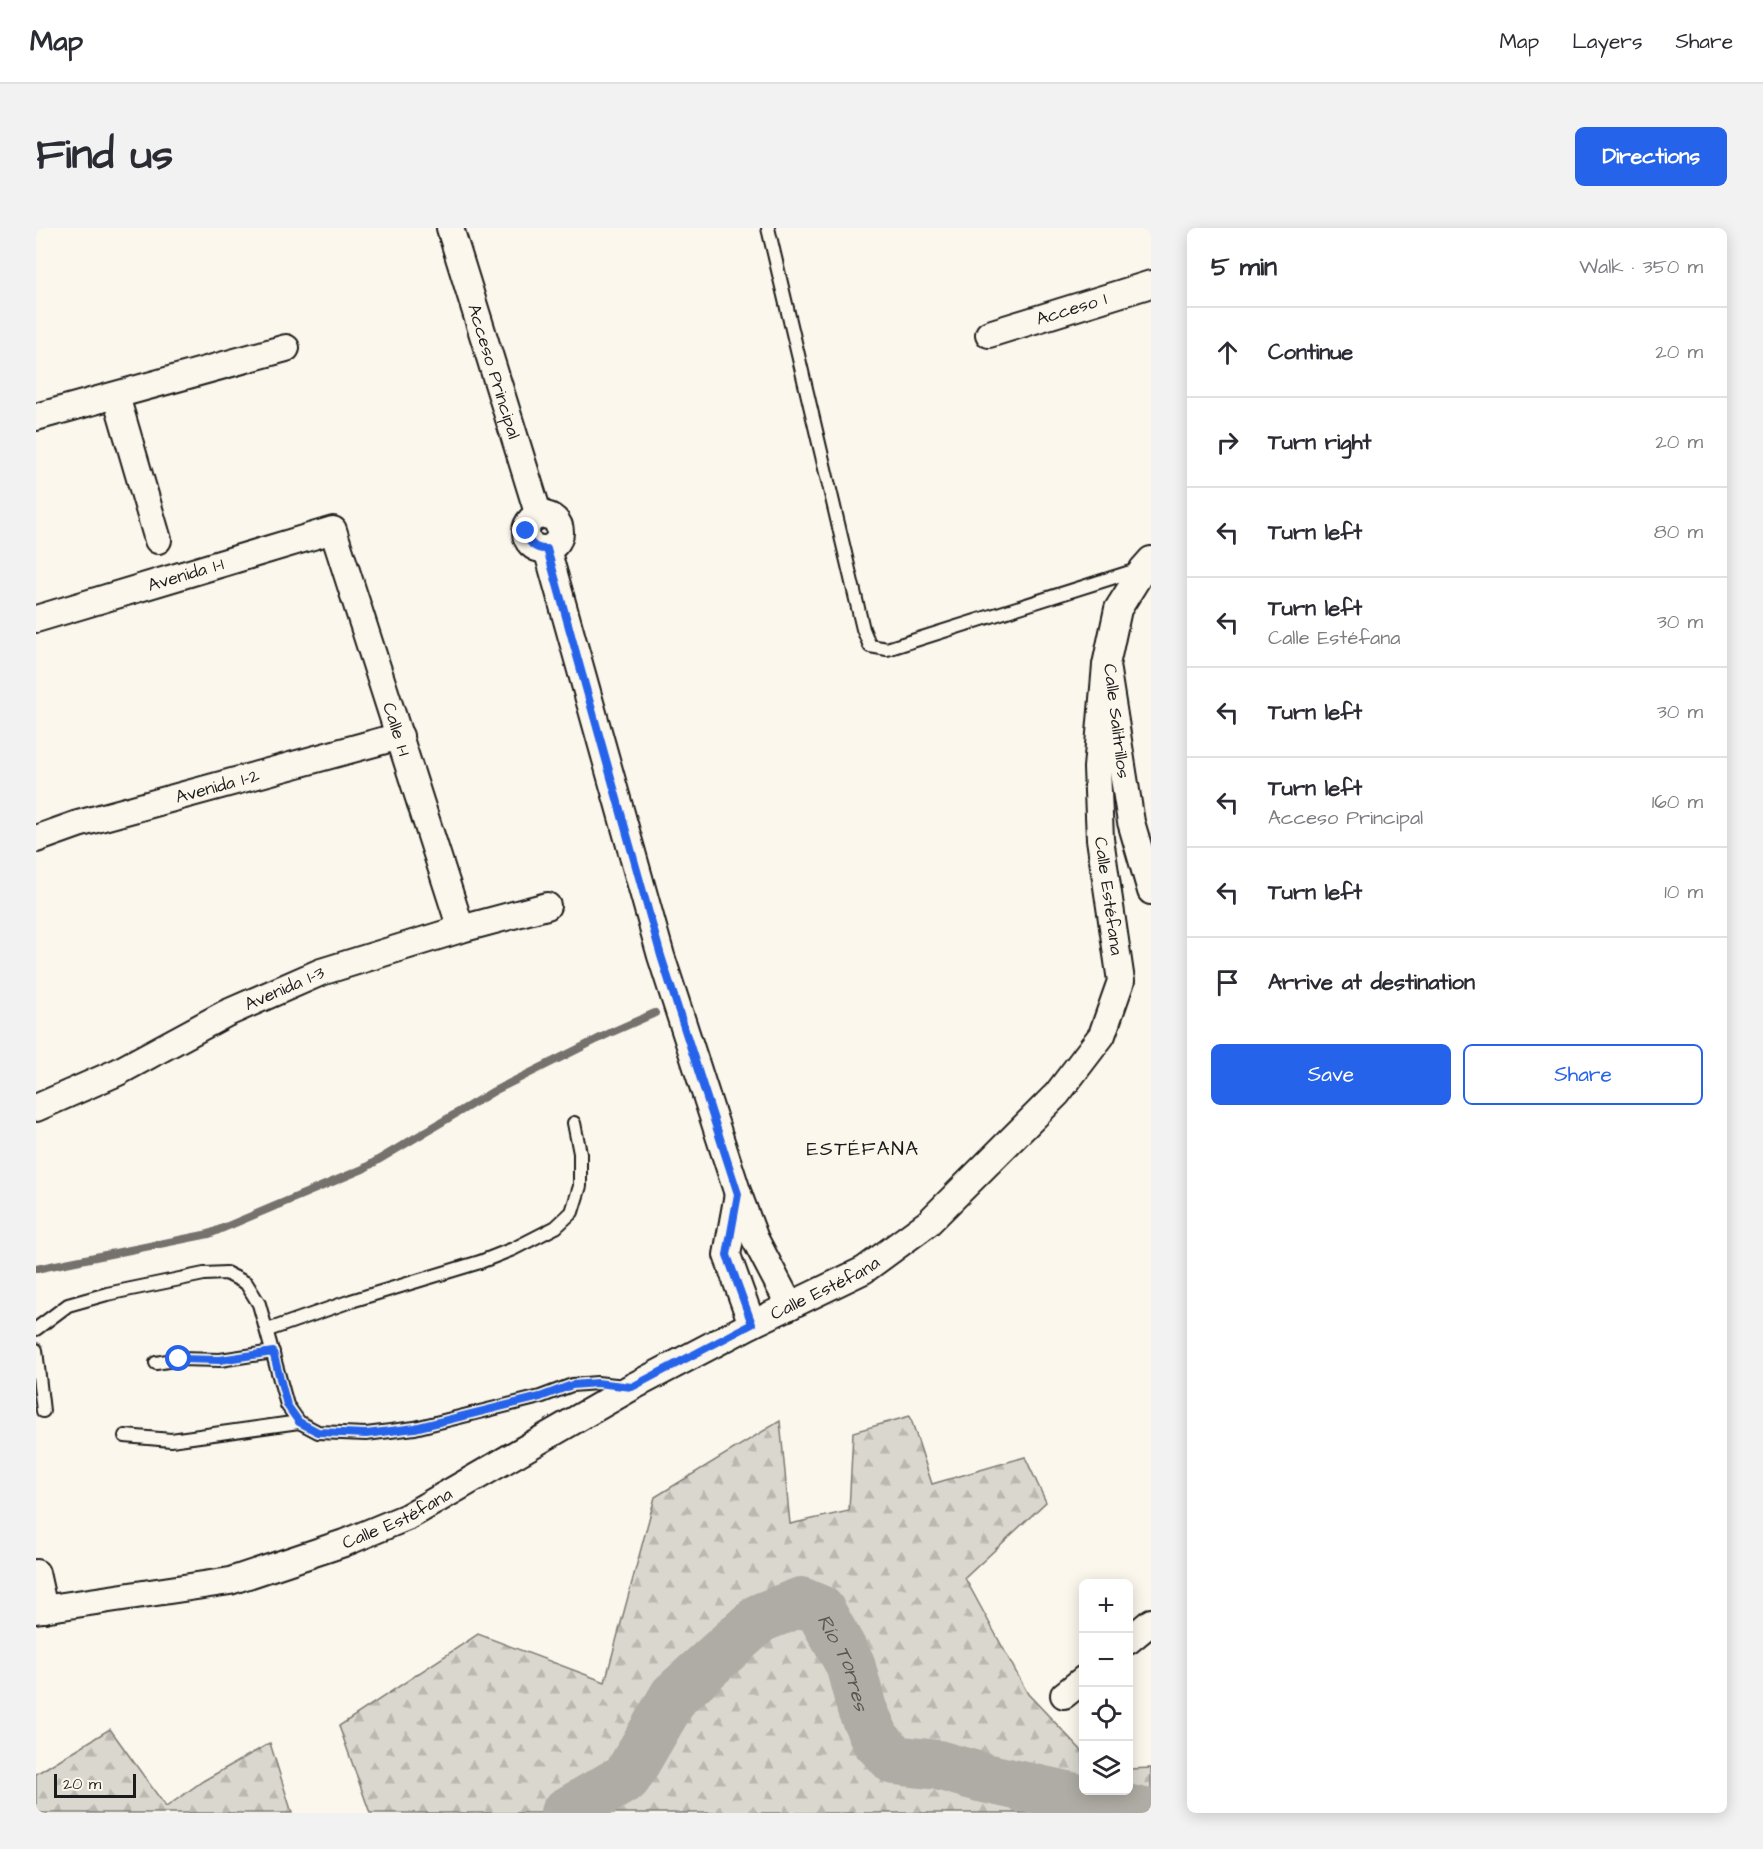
<!DOCTYPE html>
<meta charset="utf-8">
<style>
:root{--surface:#fff;--page:#f2f2f3;--text:#2b2b33;--muted:#7c7c81;--line:#e1e1e2;--accent:#2563eb}
body{margin:0;font-family:"Architects Daughter",sans-serif;background:var(--page);color:var(--text)}
.controls{position:absolute;right:18px;bottom:18px;display:grid;overflow:hidden;border-radius:9px;box-shadow:0 3px 15px #0003}
.controls button{width:54px;height:54px;display:grid;place-items:center;padding:0;border:0;border-bottom:2px solid var(--line);background:var(--surface);color:var(--text);font:30px sans-serif}
.scale{position:absolute;left:18px;bottom:15px;width:82px;box-sizing:border-box;padding-left:6px;border:3px solid #1c1c1c;border-top:0;font-size:16px;line-height:21px;white-space:nowrap;color:#1c1c1c;-webkit-text-stroke:4px #fbf7ec;paint-order:stroke}
.stop{position:absolute;width:18px;height:18px;margin:-14px;border:4px solid #2563eb;border-radius:50%;background:#fff}
.stop.end{background:#2563eb;border-color:#fff;box-shadow:0 2px 6px #0008}
.list{margin:0;padding:0;list-style:none}
h2{display:flex;justify-content:space-between;align-items:center;height:78px;margin:0;padding:0 24px;font-size:26px}
h2 small{font-size:20px;font-weight:400;color:var(--muted)}
.list li{display:grid;grid-template-columns:39px 1fr auto;gap:18px;align-items:center;box-sizing:border-box;height:90px;padding:0 24px;border-top:2px solid var(--line)}
.list b{display:block;font-size:22px;white-space:nowrap}
.list p{margin:0;font-size:20px;white-space:nowrap;color:var(--muted)}
.list em{font-size:20px;font-style:normal;color:var(--muted)}
.actions{display:flex;gap:12px;padding:18px 24px}
.actions a{flex:1;padding:14px 0;border:2px solid var(--accent);border-radius:9px;text-align:center;font-size:21px;color:var(--accent)}
.actions .main{background:var(--accent);color:#fff}
.icon{flex:none;width:33px;height:33px;fill:none;stroke:currentColor;stroke-width:2;stroke-linecap:round;stroke-linejoin:round}
.map{position:relative;flex:none;width:1115px;height:1585px;overflow:hidden;border-radius:9px}
header{display:flex;align-items:center;gap:36px;box-sizing:border-box;height:84px;padding:0 30px;background:var(--surface);border-bottom:2px solid var(--line)}
header strong{font-size:28px}
nav{display:flex;gap:33px;margin-inline-start:auto;font-size:21px}
.intro{display:flex;align-items:center;justify-content:space-between;box-sizing:border-box;height:144px;padding:0 36px}
h1{margin:0;font-size:42px}
.button{padding:15px 27px;border-radius:9px;background:var(--accent);color:#fff;font-size:21px;font-weight:700}
main{display:flex;gap:36px;padding:0 36px}
aside{flex:1;background:var(--surface);border-radius:9px;box-shadow:0 3px 15px #0003}
.map>svg:first-child{display:block}
.forest{fill:url(#forest-firs);stroke:#7b7a75;stroke-width:1.5}
.lines{fill:none;stroke-linecap:round;stroke-linejoin:round}
.stream{stroke:#74726e;stroke-width:8}
.river{stroke:#afaca5;stroke-width:50}
.service-casing{stroke:#1c1c1c;stroke-width:16}
.minor-casing{stroke:#1c1c1c;stroke-width:30}
.service{stroke:#fbf7ec;stroke-width:12}
.minor{stroke:#fbf7ec;stroke-width:26}
.route{stroke:#2563eb;stroke-width:8}
.labels{text-anchor:middle;stroke-width:4.5;stroke-linejoin:round;paint-order:stroke}
.street-label{font-size:18px;fill:#1c1c1c;stroke:#fbf7ec}
.neighbourhood-label{font-size:20px;letter-spacing:1.5px;fill:#1c1c1c;stroke:#fbf7ec}
.water-label{font-size:20px;font-style:italic;fill:#575653;stroke:#fbf7ec}
</style>
<header>
<strong>Map</strong>
<nav><a>Map</a><a>Layers</a><a>Share</a></nav>
</header>
<div class="intro"><h1>Find us</h1><a class="button">Directions</a></div>
<main>
<div class="map">
<svg width="1115" height="1585" viewBox="0 0 1115 1585">
<defs>
<pattern id="forest-firs" width="22" height="20" patternUnits="userSpaceOnUse" patternTransform="scale(1.5)"><rect width="22" height="20" fill="#dad7ce"/><path d="M5 1l3.5 6h-7zM16 11l3.5 6h-7z" fill="#bab8b0"/></pattern>
</defs>
<rect width="100%" height="100%" fill="#fbf7ec"/>
<filter id="ink" filterUnits="userSpaceOnUse"><feTurbulence type="fractalNoise" baseFrequency=".0167" numOctaves="2"/><feDisplacementMap in="SourceGraphic" scale="12" xChannelSelector="R" yChannelSelector="G"/><feConvolveMatrix kernelMatrix="1 2 1 2 8 2 1 2 1" color-interpolation-filters="sRGB"/></filter>
<g filter="url(#ink)">
<g class="forest">
<polygon points="874,1188 896,1256 989,1229 1010,1274 929,1350 992,1466 1047,1524 1048,1562 1092,1562 1093,1541 1115,1540 1115,1585 334,1585 303,1498 442,1406 569,1454 619,1269 744,1193 754,1296 813,1283 817,1204"/>
<polygon points="74,1501 130,1579 167,1553 234,1515 256,1585 0,1585 0,1546"/>
</g>
<g class="lines">
<polyline class="stream" points="0,1041 173,1006 327,941 458,863 576,804 619,785"/>
<path class="river" id="s1" d="M529,1585L591,1549L638,1468L724,1390L765,1374L784,1382L814,1436L826,1481L840,1512L859,1532L902,1537L944,1549L1108,1585"/>
<g class="service-casing">
<g id="service">
<polyline points="732,0 827,401 834,418 851,421 1104,341"/>
<polyline points="0,1101 32,1077 71,1066 168,1046 190,1045 210,1055 223,1076 251,1177 263,1194 282,1204 330,1206 379,1200 504,1169 536,1157 561,1155 589,1158"/>
<polyline points="232,1102 315,1073 444,1034 477,1021 520,999 536,984 544,958 544,925 538,895"/>
<polyline points="0,1122 7,1183"/>
<polyline points="120,1135 143,1131 184,1132 237,1124"/>
<polyline points="89,1208 135,1212 263,1194"/>
</g>
</g>
<g class="minor-casing">
<g id="minor">
<path id="s2" d="M414,0L503,288"/>
<path id="s3" d="M953,106L1115,56"/>
<polyline points="80,168 122,312"/>
<polyline points="0,189 250,120"/>
<circle cx="507" cy="304" r="17"/>
<polyline points="511,321 625,728 702,966 719,1011 754,1078"/>
<polyline points="1115,332 1107,341 1082,381 1070,437 1095,594 1115,663"/>
<path id="s4" d="M0,391L297,302L425,701"/>
<path id="s5" d="M0,611L42,596L364,508"/>
<path id="s6" d="M0,880L82,844L189,786L285,744L425,701L511,678"/>
<polyline points="702,966 691,1027 716,1096"/>
<polyline points="0,1345 8,1381"/>
<path id="s7" d="M0,1382L194,1353L308,1315L371,1289L596,1159L716,1096L828,1042L892,995L1021,866L1066,807L1085,753L1064,611L1061,540L1070,437"/>
<polyline points="1092,1413 1115,1394"/>
<polyline points="1028,1467 1048,1451"/>
</g>
</g>
<use href="#service" class="service"/>
<use href="#minor" class="minor"/>
</g>
</g>
<g class="lines" filter="url(#ink)">
<path class="route" d="M143,1131L184,1132L237,1124L251,1177L263,1194L282,1204L330,1206L379,1200L504,1169L536,1157L561,1155L596,1159L716,1096L691,1027L702,966L625,728L511,321C499,322 492,315 490,303"/>
</g>
<g class="labels">
<g class="street-label">
<text dy="6" stroke="none"><textPath href="#s3" startOffset="86">Acceso 1</textPath></text>
<text dy="6" stroke="none"><textPath href="#s2" startOffset="150">Acceso Principal</textPath></text>
<text dy="6" stroke="none"><textPath href="#s4" startOffset="156">Avenida 1-1</textPath></text>
<text transform="translate(1081 493) rotate(83)" y="6">Calle Salitrillos</text>
<text dy="6" stroke="none"><textPath href="#s4" startOffset="519">Calle 1-1</textPath></text>
<text dy="6" stroke="none"><textPath href="#s5" startOffset="189">Avenida 1-2</textPath></text>
<text transform="translate(1073 668) rotate(82)" y="6">Calle Estéfana</text>
<text dy="6" stroke="none"><textPath href="#s6" startOffset="276">Avenida 1-3</textPath></text>
<text dy="6" stroke="none"><textPath href="#s7" startOffset="861">Calle Estéfana</textPath></text>
<text dy="6" stroke="none"><textPath href="#s7" startOffset="375">Calle Estéfana</textPath></text>
</g>
<g class="neighbourhood-label">
<text x="827" y="927">ESTÉFANA</text>
</g>
<g class="water-label">
<text dy="7" stroke="none"><textPath href="#s1" startOffset="404">Río Torres</textPath></text>
</g>
</g>
</svg>
<div class="controls">
<button>+</button>
<button>−</button>
<button><svg class="icon" aria-label="locate" viewBox="0 0 24 24"><circle cx="12" cy="12" r="6"/><path d="M12 2v4M12 18v4M2 12h4M18 12h4"/></svg></button>
<button><svg class="icon" aria-label="layers" viewBox="0 0 24 24"><path d="M12 4l9 5-9 5-9-5zM3 14l9 5 9-5"/></svg></button>
</div>
<div class="scale">20 m</div>
<div class="stop" style="left:143px;top:1131px"></div>
<div class="stop end" style="left:490px;top:303px"></div>
</div>
<aside>
<h2>5 min<small>Walk · 350 m</small></h2>
<ul class="list">
<li><svg class="icon" aria-label="ahead" viewBox="0 0 24 24"><path d="M12 20V5M6 11l6-6 6 6"/></svg><div><b>Continue</b></div><em>20 m</em></li>
<li><svg class="icon" aria-label="right" viewBox="0 0 24 24"><path d="M7 20v-9h11M14 6l5 5-5 5"/></svg><div><b>Turn right</b></div><em>20 m</em></li>
<li><svg class="icon" aria-label="left" viewBox="0 0 24 24"><path d="M17 20v-9H6M10 6l-5 5 5 5"/></svg><div><b>Turn left</b></div><em>80 m</em></li>
<li><svg class="icon" aria-label="left" viewBox="0 0 24 24"><path d="M17 20v-9H6M10 6l-5 5 5 5"/></svg><div><b>Turn left</b><p>Calle Estéfana</p></div><em>30 m</em></li>
<li><svg class="icon" aria-label="left" viewBox="0 0 24 24"><path d="M17 20v-9H6M10 6l-5 5 5 5"/></svg><div><b>Turn left</b></div><em>30 m</em></li>
<li><svg class="icon" aria-label="left" viewBox="0 0 24 24"><path d="M17 20v-9H6M10 6l-5 5 5 5"/></svg><div><b>Turn left</b><p>Acceso Principal</p></div><em>160 m</em></li>
<li><svg class="icon" aria-label="left" viewBox="0 0 24 24"><path d="M17 20v-9H6M10 6l-5 5 5 5"/></svg><div><b>Turn left</b></div><em>10 m</em></li>
<li><svg class="icon" aria-label="arrive" viewBox="0 0 24 24"><path d="M6 21V4h12l-3 4 3 4H6"/></svg><div><b>Arrive at destination</b></div></li>
</ul>
<div class="actions"><a class="main">Save</a><a>Share</a></div>
</aside>
</main>
